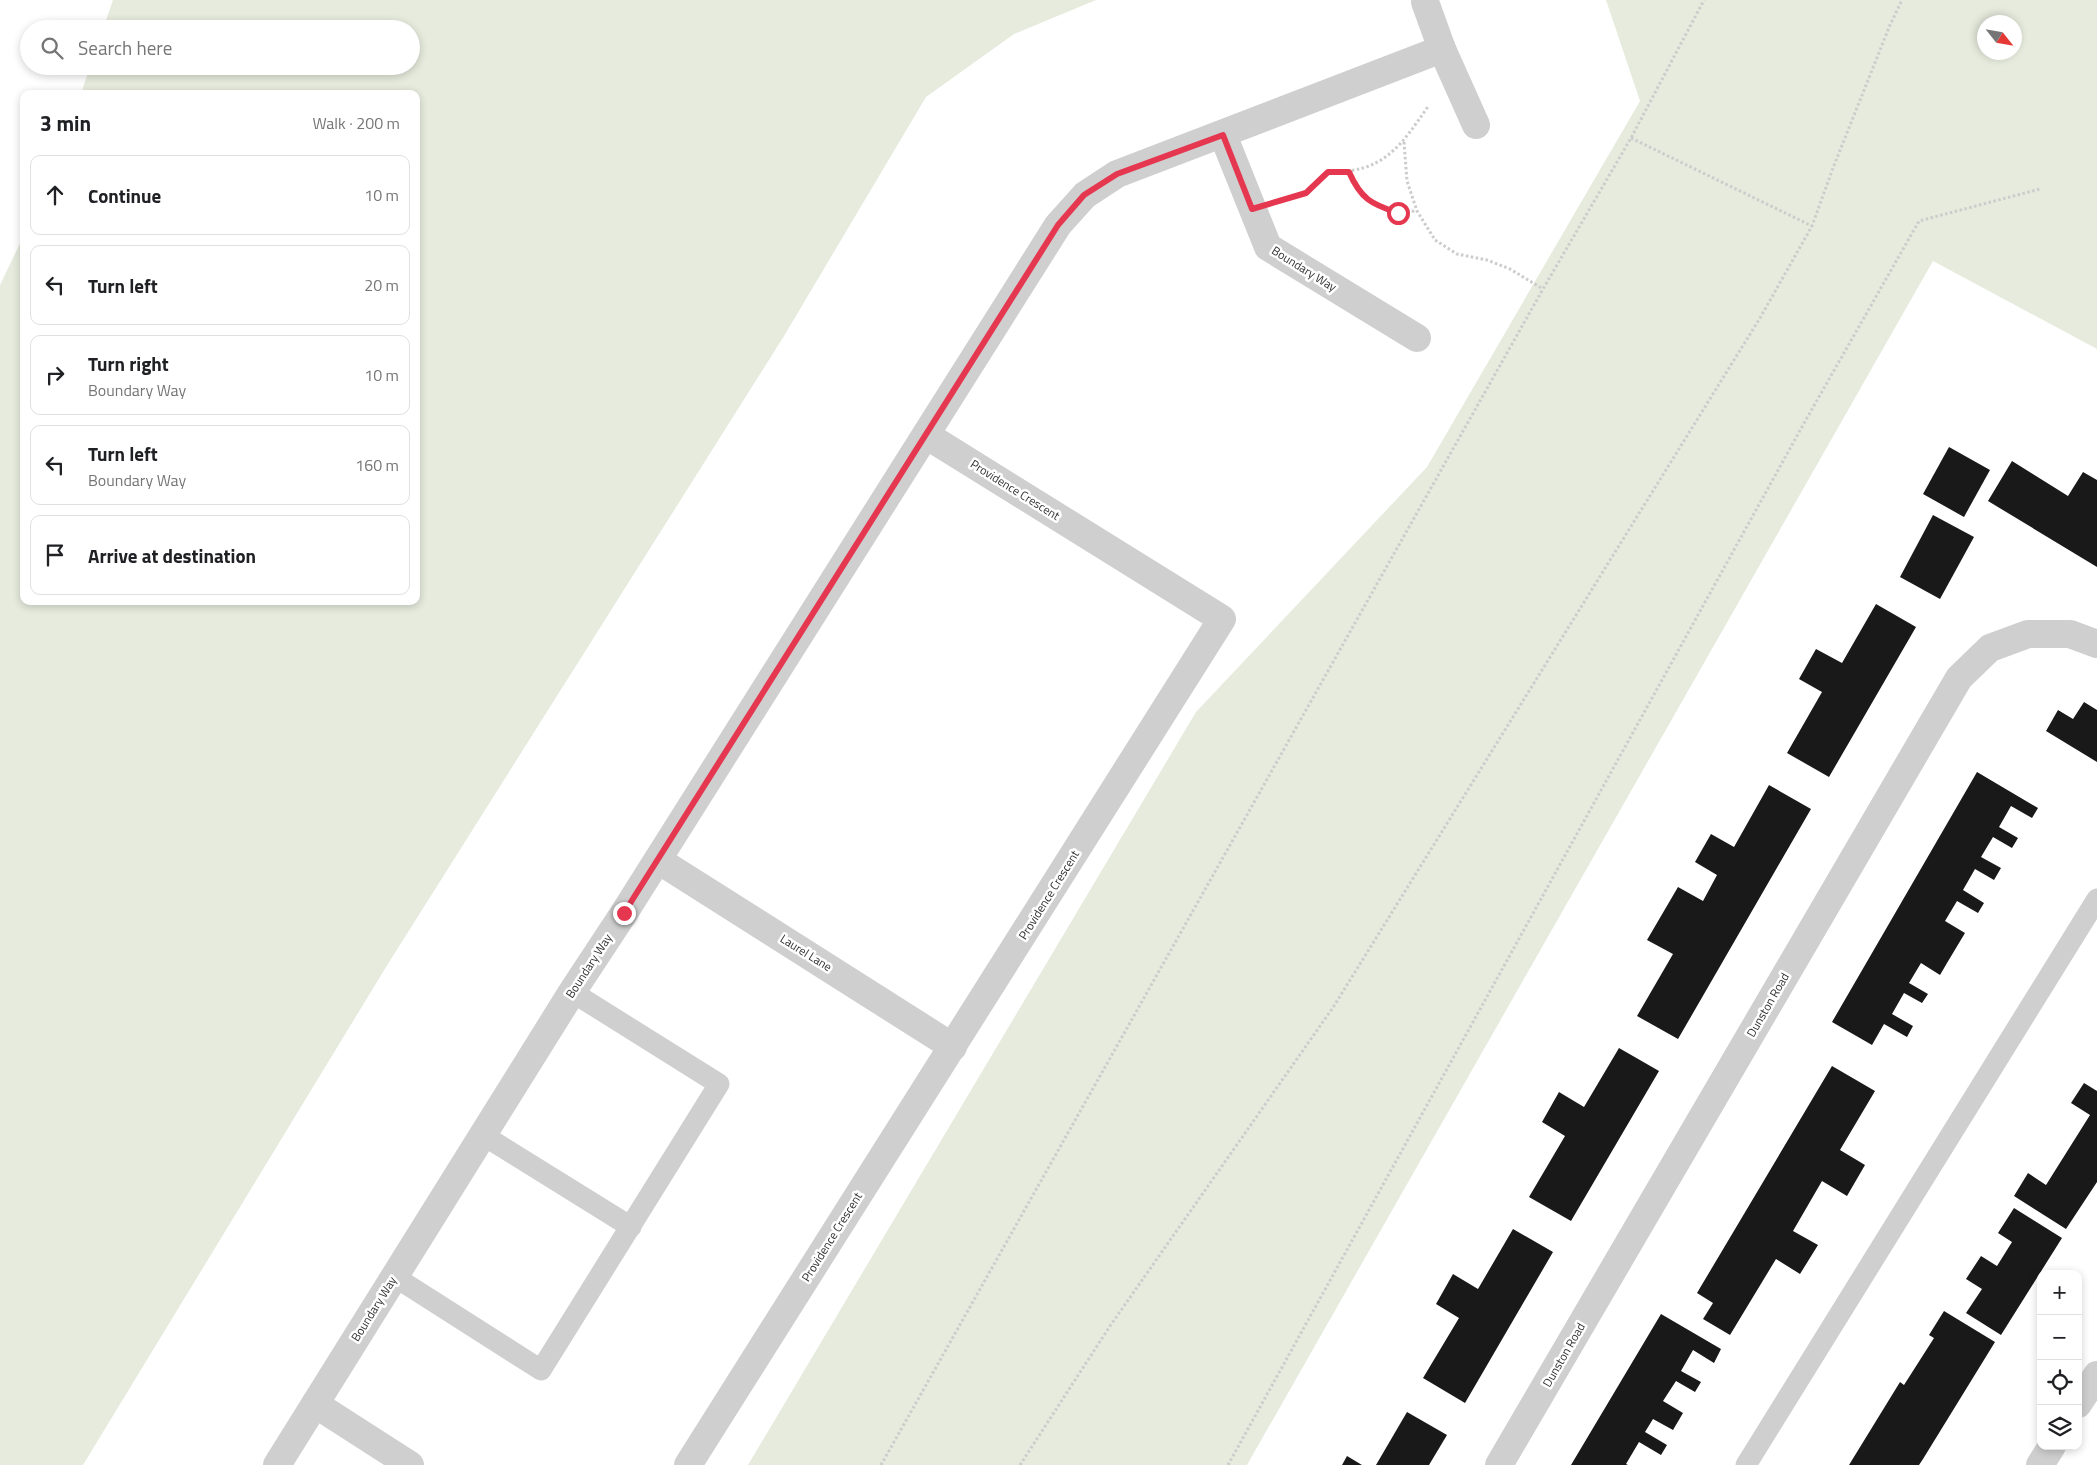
<!DOCTYPE html>
<meta charset="utf-8">
<style>
:root{--surface:#fff;--page:#f2f2f2;--text:#202124;--muted:#757577;--line:#e0e0e0}
body{margin:0;font-family:"Titillium Web",sans-serif;background:var(--page);color:var(--text)}
.controls{position:absolute;right:15px;bottom:15px;display:grid;overflow:hidden;border-radius:10px;box-shadow:0 2px 8px #0003}
.controls button{width:45px;height:45px;display:grid;place-items:center;padding:0;border:0;border-bottom:1px solid var(--line);background:var(--surface);color:var(--text);font:25px sans-serif}
.compass{position:absolute;left:1977px;top:15px;width:45px;height:45px;border-radius:50%;background:var(--surface);box-shadow:0 2px 8px #0003;rotate:121deg}
.stop{position:absolute;width:15px;height:15px;margin:-11px;border:4px solid #e53850;border-radius:50%;background:#fff}
.stop.end{background:#e53850;border-color:#fff;box-shadow:0 1px 5px #0008}
.list{margin:0;padding:0;list-style:none}
h2{display:flex;justify-content:space-between;align-items:center;height:65px;margin:0;padding:0 20px;font-size:21px}
h2 small{font-size:16px;font-weight:400;color:var(--muted)}
.list li{display:grid;grid-template-columns:32px 1fr auto;gap:15px;align-items:center;box-sizing:border-box;height:80px;margin:0 10px 10px;padding:0 10px;border:1px solid var(--line);border-radius:10px}
.list b{display:block;font-size:19px;white-space:nowrap}
.list p{margin:0;font-size:16px;white-space:nowrap;color:var(--muted)}
.list em{font-size:16px;font-style:normal;color:var(--muted)}
.icon{flex:none;width:28px;height:28px;fill:none;stroke:currentColor;stroke-width:2;stroke-linecap:round;stroke-linejoin:round}
.map{position:relative;flex:none;width:2097px;height:1465px;overflow:hidden}
.search{position:absolute;background:var(--surface);box-shadow:0 2px 8px #0003;left:20px;top:20px;width:400px;height:55px;display:flex;align-items:center;gap:12px;box-sizing:border-box;padding:0 18px;border-radius:28px;color:var(--muted);font-size:19px}
.panel{position:absolute;background:var(--surface);box-shadow:0 2px 8px #0003;left:20px;top:90px;width:400px;height:515px;border-radius:10px}
.map>svg:first-child{display:block}
.green{fill:#e6ebdd;fill-rule:evenodd}
.building{fill:#191919}
.lines{fill:none;stroke-linecap:round;stroke-linejoin:round}
.path{stroke:#ccc;stroke-width:3;stroke-dasharray:2.5 2.5;stroke-linecap:butt}
.lane{stroke:#cfcfcf;stroke-width:21}
.street{stroke:#cfcfcf;stroke-width:28}
.route{stroke:#e53850;stroke-width:6}
.labels{text-anchor:middle;stroke-width:5;stroke-linejoin:round;paint-order:stroke}
.street-label{font-size:12px;fill:#323232;stroke:#fff}
</style>
<div class="map">
<svg width="2097" height="1465" viewBox="0 0 2097 1465">
<rect width="100%" height="100%" fill="#fff"/>
<g class="green">
<polygon points="113,0 1096,0 1014,34 926,97 784,336 386,967 83,1465 0,1465 0,285 24,235 24,601 416,601 416,94 81,94 90,66 411,66 411,29 103,29"/>
<path d="M1606,0H2097V349L1933,261L1247,1465H748L1196,712L1427,467L1640,101ZM1984,22H2014V52H1984Z"/>
</g>
<g class="building">
<polygon points="1949,447 1990,470 1964,517 1923,494"/>
<polygon points="2012,461 2068,496 2083,472 2097,480 2097,567 1988,501"/>
<polygon points="1933,515 1974,537 1940,599 1900,577"/>
<polygon points="1876,604 1916,627 1829,777 1787,753 1822,692 1799,679 1816,649 1842,663"/>
<polygon points="2084,702 2097,710 2097,762 2046,731 2058,710 2073,719"/>
<polygon points="1977,772 2038,808 2032,818 2011,806 1999,827 2018,838 2012,848 1993,837 1981,857 2001,868 1994,880 1975,869 1963,890 1984,903 1978,913 1957,901 1945,921 1965,933 1947,963 1940,975 1921,963 1909,983 1928,994 1922,1003 1904,993 1892,1014 1913,1026 1907,1037 1884,1024 1872,1045 1832,1022"/>
<polygon points="1769,785 1811,809 1678,1039 1637,1016 1673,954 1647,940 1678,887 1703,901 1717,875 1695,862 1711,834 1734,847"/>
<polygon points="1619,1048 1659,1071 1571,1221 1529,1197 1565,1136 1542,1122 1559,1092 1584,1107"/>
<polygon points="1832,1066 1875,1091 1840,1150 1865,1165 1847,1196 1822,1181 1793,1231 1818,1245 1800,1274 1776,1259 1730,1335 1703,1319 1713,1303 1697,1293"/>
<polygon points="2084,1083 2097,1091 2097,1182 2066,1229 2014,1196 2028,1173 2046,1185 2090,1115 2071,1103"/>
<polygon points="2014,1208 2062,1238 2001,1335 1966,1313 1982,1289 1966,1279 1981,1256 1997,1266 2012,1242 1998,1233"/>
<polygon points="1513,1229 1553,1252 1465,1403 1423,1378 1459,1318 1436,1304 1453,1274 1478,1289"/>
<polygon points="1944,1311 1995,1342 1923,1459 1919,1465 1849,1465 1900,1382 1904,1385 1934,1338 1929,1335"/>
<polygon points="1661,1314 1721,1349 1714,1363 1693,1350 1681,1371 1701,1382 1695,1392 1676,1381 1663,1401 1683,1413 1673,1430 1653,1419 1645,1432 1667,1445 1661,1455 1639,1442 1626,1464 1628,1465 1571,1465"/>
<polygon points="1407,1412 1447,1435 1429,1465 1376,1465"/>
<polygon points="1347,1456 1362,1465 1342,1465"/>
</g>
<g class="lines">
<g class="path">
<polyline points="1631,138 1812,226"/>
<polyline points="1404,142 1407,181 1417,211 1435,240 1457,254 1487,260 1510,269 1543,289"/>
<path d="M1349,172C1363,203 1383,214 1417,211"/>
<path d="M1286,199L1306,193L1328,172C1384,173 1400,147 1429,105"/>
<polyline points="881,1465 1543,289 1631,138 1704,0"/>
<polyline points="1020,1465 1110,1326 1334,1006 1760,318 1812,226 1833,168 1890,25 1902,0"/>
<polyline points="1228,1465 1803,425 1919,221 2040,189"/>
</g>
<g class="lane">
<polyline points="483,1135 631,1227"/>
<polyline points="395,1277 541,1370 719,1084 572,992"/>
<polyline points="1746,1465 2097,899"/>
</g>
<g class="street">
<polyline points="1425,2 1442,49 1476,125"/>
<polyline points="1223,135 1268,247 1417,338"/>
<polyline points="658,860 953,1047"/>
<polyline points="315,1404 410,1465"/>
<polyline points="2078,1404 2097,1375"/>
<polyline points="277,1465 572,992 624,913 1058,225 1085,195 1117,174 1442,49"/>
<polyline points="688,1465 1222,619 926,435"/>
<polyline points="1499,1465 1959,678 1990,648 2028,634 2070,634 2097,644"/>
<polyline points="2040,1465 2052,1446"/>
</g>
</g>
<g class="lines">
<path class="route" d="M624,913L1058,225L1084,195L1117,174L1223,135L1252,209L1306,193L1328,172H1349C1361,199 1371,204 1398,213"/>
</g>
<g class="labels">
<g class="street-label">
<text transform="translate(1304 269) rotate(32)" y="4">Boundary Way</text>
<text transform="translate(1015 490) rotate(32)" y="4">Providence Crescent</text>
<text transform="translate(1049 895) rotate(-58)" y="4">Providence Crescent</text>
<text transform="translate(806 953) rotate(32)" y="4">Laurel Lane</text>
<text transform="translate(589 966) rotate(-57)" y="4">Boundary Way</text>
<text transform="translate(1768 1005) rotate(-60)" y="4">Dunston Road</text>
<text transform="translate(832 1237) rotate(-58)" y="4">Providence Crescent</text>
<text transform="translate(374 1309) rotate(-58)" y="4">Boundary Way</text>
<text transform="translate(1564 1355) rotate(-60)" y="4">Dunston Road</text>
</g>
</g>
</svg>
<div class="controls">
<button>+</button>
<button>−</button>
<button><svg class="icon" aria-label="locate" viewBox="0 0 24 24"><circle cx="12" cy="12" r="6"/><path d="M12 2v4M12 18v4M2 12h4M18 12h4"/></svg></button>
<button><svg class="icon" aria-label="layers" viewBox="0 0 24 24"><path d="M12 4l9 5-9 5-9-5zM3 14l9 5 9-5"/></svg></button>
</div>
<svg class="compass" viewBox="-18 -18 36 36"><path d="M0-13l5 13h-10z" fill="#e53935"/><path d="M0 13l5-13h-10z" fill="#757577"/></svg>
<div class="stop" style="left:1398px;top:213px"></div>
<div class="stop end" style="left:624px;top:913px"></div>
<div class="search"><svg class="icon" aria-label="search" viewBox="0 0 24 24"><circle cx="10" cy="10" r="6"/><path d="M15 15l6 6"/></svg>Search here</div>
<section class="panel">
<h2>3 min<small>Walk · 200 m</small></h2>
<ul class="list">
<li><svg class="icon" aria-label="ahead" viewBox="0 0 24 24"><path d="M12 20V5M6 11l6-6 6 6"/></svg><div><b>Continue</b></div><em>10 m</em></li>
<li><svg class="icon" aria-label="left" viewBox="0 0 24 24"><path d="M17 20v-9H6M10 6l-5 5 5 5"/></svg><div><b>Turn left</b></div><em>20 m</em></li>
<li><svg class="icon" aria-label="right" viewBox="0 0 24 24"><path d="M7 20v-9h11M14 6l5 5-5 5"/></svg><div><b>Turn right</b><p>Boundary Way</p></div><em>10 m</em></li>
<li><svg class="icon" aria-label="left" viewBox="0 0 24 24"><path d="M17 20v-9H6M10 6l-5 5 5 5"/></svg><div><b>Turn left</b><p>Boundary Way</p></div><em>160 m</em></li>
<li><svg class="icon" aria-label="arrive" viewBox="0 0 24 24"><path d="M6 21V4h12l-3 4 3 4H6"/></svg><div><b>Arrive at destination</b></div></li>
</ul>
</section>
</div>
